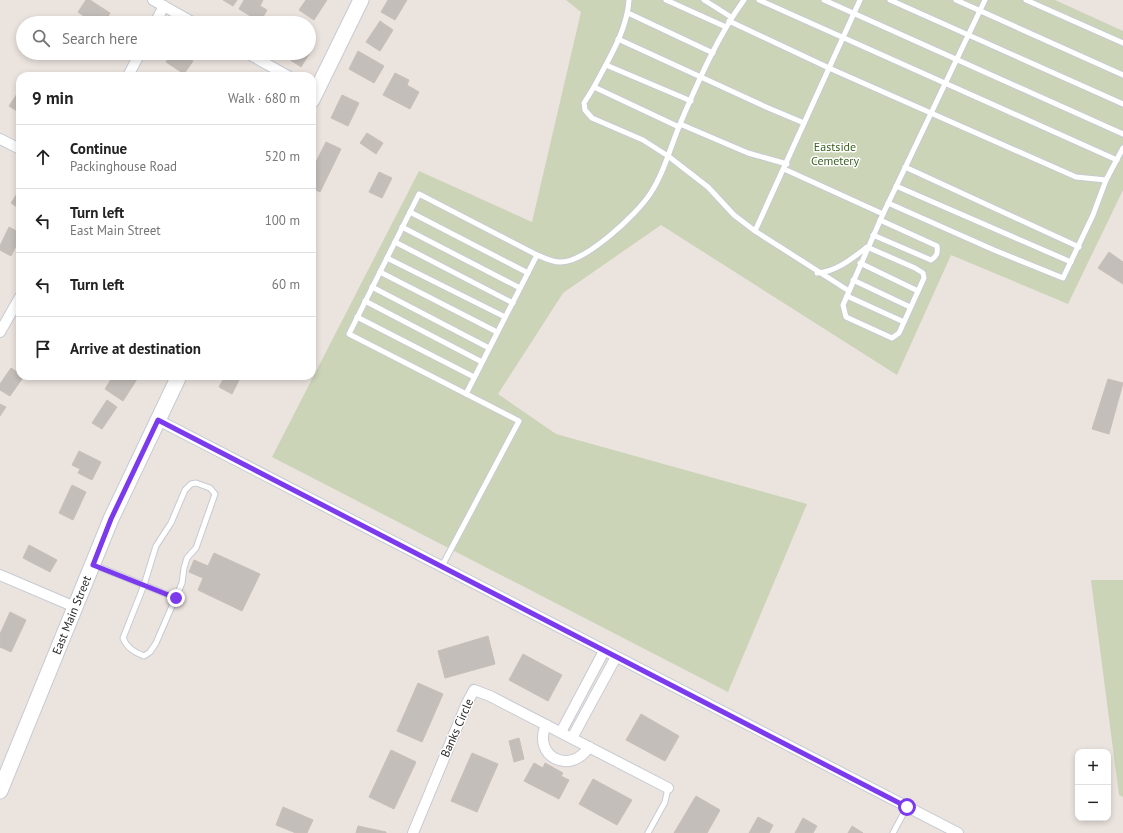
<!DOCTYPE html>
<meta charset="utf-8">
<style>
:root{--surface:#fff;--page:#f2f2f2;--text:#222;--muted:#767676;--line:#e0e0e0}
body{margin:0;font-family:"PT Sans",sans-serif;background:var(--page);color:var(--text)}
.controls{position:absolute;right:12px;bottom:12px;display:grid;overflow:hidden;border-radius:8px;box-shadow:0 2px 6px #0003}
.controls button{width:36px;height:36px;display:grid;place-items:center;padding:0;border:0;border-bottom:1px solid var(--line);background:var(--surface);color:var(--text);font:20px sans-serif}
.stop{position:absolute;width:12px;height:12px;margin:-9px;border:3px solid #7c3aed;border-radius:50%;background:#fff}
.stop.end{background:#7c3aed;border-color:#fff;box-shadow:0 1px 4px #0008}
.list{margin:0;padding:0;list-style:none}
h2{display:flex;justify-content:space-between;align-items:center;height:52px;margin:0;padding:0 16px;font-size:17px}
h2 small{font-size:13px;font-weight:400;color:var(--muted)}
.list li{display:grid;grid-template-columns:26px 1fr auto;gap:12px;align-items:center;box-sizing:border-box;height:64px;padding:0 16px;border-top:1px solid var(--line)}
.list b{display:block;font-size:15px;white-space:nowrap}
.list p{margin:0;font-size:13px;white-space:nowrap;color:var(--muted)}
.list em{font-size:13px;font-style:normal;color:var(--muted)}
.icon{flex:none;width:22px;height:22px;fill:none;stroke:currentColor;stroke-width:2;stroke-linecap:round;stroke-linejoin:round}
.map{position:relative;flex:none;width:1123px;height:833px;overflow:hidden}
.search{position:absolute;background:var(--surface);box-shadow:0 2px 6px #0003;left:16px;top:16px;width:300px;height:44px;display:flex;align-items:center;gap:10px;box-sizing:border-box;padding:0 14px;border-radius:22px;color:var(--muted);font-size:15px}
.panel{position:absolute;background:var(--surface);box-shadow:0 2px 6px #0003;left:16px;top:72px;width:300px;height:308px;border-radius:12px}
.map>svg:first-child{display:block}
.cemetery{fill:#cbd4b7}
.building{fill:#c4beba;stroke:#c7beb8}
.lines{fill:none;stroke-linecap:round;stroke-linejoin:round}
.lane-casing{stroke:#c6cbd3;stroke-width:7}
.street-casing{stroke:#c6cbd3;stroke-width:12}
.secondary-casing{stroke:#c6cbd3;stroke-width:17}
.lane{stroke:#fff;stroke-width:5}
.street{stroke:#fff;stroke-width:10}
.secondary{stroke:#fff;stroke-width:15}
.route{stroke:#7c3aed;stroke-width:5}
.labels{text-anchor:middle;stroke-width:3;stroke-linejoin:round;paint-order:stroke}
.park-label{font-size:12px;fill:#3b6221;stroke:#fff}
.street-label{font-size:12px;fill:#2b2b2b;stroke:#fff}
</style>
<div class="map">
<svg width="1123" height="833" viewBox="0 0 1123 833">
<rect width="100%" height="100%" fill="#ebe3de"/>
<g class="cemetery">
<polygon points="566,0 1055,0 1123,31 1123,190 1068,304 951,255 897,375 661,225 563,293 498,394 556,434 807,504 728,692 272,457 419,171 532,222 581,12"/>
<polygon points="1091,580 1123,580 1123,797 1119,795"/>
</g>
<g class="building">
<polygon points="86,0 90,0 110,13 104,23 94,23 78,12"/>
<polygon points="223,0 237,0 233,6"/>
<polygon points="244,0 263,0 260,6 267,10 260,22 239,9"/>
<polygon points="306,0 327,0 314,20 299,10"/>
<polygon points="388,0 407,0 395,20 381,12"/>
<polygon points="380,21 393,30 380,51 366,42"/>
<polygon points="309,49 311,51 301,67 286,57 289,53 309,53"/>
<polygon points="358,51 384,66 374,83 349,69"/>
<polygon points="172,53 181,53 193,61 184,74 166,62"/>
<polygon points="395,73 409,80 407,85 419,92 410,109 383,95"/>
<polygon points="17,94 20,96 20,113 9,106"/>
<polygon points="342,95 359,103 348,126 331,118"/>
<polygon points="367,133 383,143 376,154 360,143"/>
<polygon points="326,142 341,149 320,192 312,188 312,170"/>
<polygon points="379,172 392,178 382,198 369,192"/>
<polygon points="20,189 20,209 11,203"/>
<polygon points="9,227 20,233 20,238 11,256 0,250 0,246"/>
<polygon points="1109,252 1123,262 1123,284 1098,268"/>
<polygon points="11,368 20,374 20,376 24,376 10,396 0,390 0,384"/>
<polygon points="113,376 139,376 123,401 105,389"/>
<polygon points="220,376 241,376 232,394 219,387 224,378"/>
<polygon points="1108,379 1123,383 1109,434 1092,429"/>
<polygon points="107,400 117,407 102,429 92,423"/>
<polygon points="0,404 6,407 0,416"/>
<polygon points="79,451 101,462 92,480 78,473 80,469 72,465"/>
<polygon points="72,485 86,492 73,520 59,513"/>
<polygon points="29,545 57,560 50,572 23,558"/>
<polygon points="214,553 260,574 242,611 198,590 203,578 189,572 194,560 208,566"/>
<polygon points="10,612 26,620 11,652 0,647 0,634"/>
<polygon points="488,636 495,664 445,678 438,651"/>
<polygon points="523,654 562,675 548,701 509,680"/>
<polygon points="418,683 443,694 422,742 397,731"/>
<polygon points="641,714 679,736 665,761 626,740"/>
<polygon points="519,738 524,759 514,762 509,741"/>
<polygon points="391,750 416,762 394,809 369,797"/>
<polygon points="472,753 498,764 477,812 451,801"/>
<polygon points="534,763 543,768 545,763 563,773 561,776 569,780 559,799 524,781"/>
<polygon points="593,779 632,800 617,825 579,804"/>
<polygon points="696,796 720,810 707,833 674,833"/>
<polygon points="283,807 313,820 307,833 296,833 276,825"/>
<polygon points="758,817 773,825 769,833 749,833"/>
<polygon points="803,818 817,826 813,833 795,833"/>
<polygon points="358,826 386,832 386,833 356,833"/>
<polygon points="852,826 863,833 848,833"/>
</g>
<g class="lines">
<g class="lane-casing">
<g id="lane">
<path d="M629,0C627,31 608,60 594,87L679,127"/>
<polyline points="666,0 726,27"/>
<polyline points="704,0 731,17"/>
<polyline points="759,0 1117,160"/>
<polyline points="824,0 1123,134"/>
<polyline points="890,0 1123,104"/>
<polyline points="956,0 1123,75"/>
<polyline points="1026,0 1123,43"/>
<polyline points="628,13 713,53"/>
<polyline points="729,21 829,68 1076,177 1106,180 1123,148"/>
<polyline points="618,39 766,107 804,123"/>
<polyline points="606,65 691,101"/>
<polyline points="594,87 584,103 585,110 592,118 643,140 668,156 708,187 734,215 755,231 849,291"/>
<polyline points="680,124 748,153 787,164"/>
<polyline points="905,167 1079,247"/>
<polyline points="784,169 883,214 985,0"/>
<polyline points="896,186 1071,262"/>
<polyline points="888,203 994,250 1063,278 1093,215 1106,180"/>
<polyline points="410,212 528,273"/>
<polyline points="402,227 520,288"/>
<polyline points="755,231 860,0"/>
<path d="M873,235L931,260C937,256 938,253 937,246L880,220"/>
<polyline points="395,242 513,303"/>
<polyline points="387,258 505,317"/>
<polyline points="860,263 918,291"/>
<polyline points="380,272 497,332"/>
<path d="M817,273C836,272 853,258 867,247L915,268L923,273L924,278L899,333L892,338L846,317L843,305L883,214"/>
<polyline points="853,280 910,307"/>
<polyline points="372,287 489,348"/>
<polyline points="847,296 904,322"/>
<polyline points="365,301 482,362"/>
<polyline points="357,317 474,377"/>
<path d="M466,394L537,255C544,258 553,262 560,262C585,263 637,214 650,194C664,173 670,148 680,124C697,84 718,35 744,0"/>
<path d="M94,565L144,585L156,546L171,523L185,490L191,484L196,483L210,488L215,494L196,548L187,558L184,568L182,583L156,643L150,652L144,656C134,652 127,648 123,638L144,585L176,598"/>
<polyline points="442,566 519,421 349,334 419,194 537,255"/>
<polyline points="648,833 665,802 668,788"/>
<polyline points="893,833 907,807"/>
</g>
</g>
<g class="street-casing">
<g id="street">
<polyline points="153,0 194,23"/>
<polyline points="155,23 164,6"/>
<polyline points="247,53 288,76"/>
<polyline points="128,76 140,53"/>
<polyline points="0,139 20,149"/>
<polyline points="0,332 20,297"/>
<polyline points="158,420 958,833"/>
<polyline points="0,575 75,607"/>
<path d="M546,725C532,756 570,776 589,747"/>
<polyline points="561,732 604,651"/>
<polyline points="572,738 616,657"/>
<polyline points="413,833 467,703 474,690 490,696 668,788"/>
</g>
</g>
<g class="secondary-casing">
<g id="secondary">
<polyline points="312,100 361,0"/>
<path id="s1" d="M0,791L111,519L179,376"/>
</g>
</g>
<use href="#lane" class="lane"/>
<use href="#street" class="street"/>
<use href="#secondary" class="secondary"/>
</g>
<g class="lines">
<polyline class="route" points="176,598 93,565 111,519 158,420 907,807"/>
</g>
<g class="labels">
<g class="park-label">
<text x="835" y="151">Eastside<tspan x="835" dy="14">Cemetery</tspan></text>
</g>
<g class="street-label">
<text dy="4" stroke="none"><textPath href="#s1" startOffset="190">East Main Street</textPath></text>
<text transform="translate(457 728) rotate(-66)" y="4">Banks Circle</text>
</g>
</g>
</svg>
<div class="controls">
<button>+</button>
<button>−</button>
</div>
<div class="stop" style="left:907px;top:807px"></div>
<div class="stop end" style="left:176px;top:598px"></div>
<div class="search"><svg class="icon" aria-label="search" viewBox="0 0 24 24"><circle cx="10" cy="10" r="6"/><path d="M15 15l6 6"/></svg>Search here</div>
<section class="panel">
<h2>9 min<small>Walk · 680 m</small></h2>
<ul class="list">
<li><svg class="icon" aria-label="ahead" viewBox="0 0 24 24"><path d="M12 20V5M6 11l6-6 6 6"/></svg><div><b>Continue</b><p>Packinghouse Road</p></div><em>520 m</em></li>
<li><svg class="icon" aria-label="left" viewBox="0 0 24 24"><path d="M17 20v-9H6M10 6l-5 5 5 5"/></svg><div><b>Turn left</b><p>East Main Street</p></div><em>100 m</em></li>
<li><svg class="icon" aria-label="left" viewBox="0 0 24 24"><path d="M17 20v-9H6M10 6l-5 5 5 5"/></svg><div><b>Turn left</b></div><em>60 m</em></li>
<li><svg class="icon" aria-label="arrive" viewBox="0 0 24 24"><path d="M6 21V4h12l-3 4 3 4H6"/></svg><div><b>Arrive at destination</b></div></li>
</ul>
</section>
</div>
